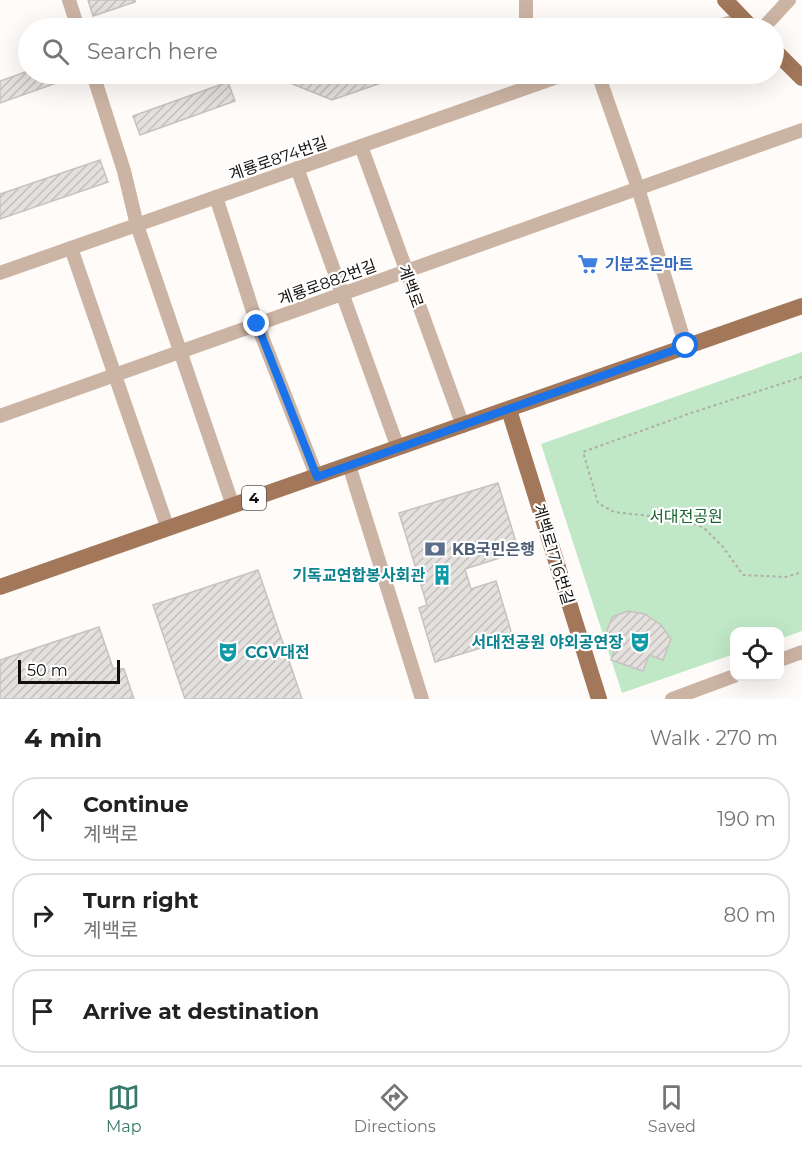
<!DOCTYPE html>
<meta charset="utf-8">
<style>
:root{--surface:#fff;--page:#f2f2f2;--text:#222;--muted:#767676;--line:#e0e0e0;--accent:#387a6b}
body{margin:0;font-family:Montserrat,"Noto Sans KR",sans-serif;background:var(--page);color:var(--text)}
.controls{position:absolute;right:18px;bottom:18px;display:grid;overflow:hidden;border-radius:12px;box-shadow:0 6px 24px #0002}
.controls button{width:54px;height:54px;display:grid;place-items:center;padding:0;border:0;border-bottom:2px solid var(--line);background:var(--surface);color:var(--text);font:30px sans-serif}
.scale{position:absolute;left:18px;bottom:15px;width:102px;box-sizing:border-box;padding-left:6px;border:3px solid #11100f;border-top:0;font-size:16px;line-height:21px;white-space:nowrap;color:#11100f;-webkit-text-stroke:4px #fff;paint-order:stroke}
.stop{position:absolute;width:18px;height:18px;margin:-14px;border:4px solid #1a73e8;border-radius:50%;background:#fff}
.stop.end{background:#1a73e8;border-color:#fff;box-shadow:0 2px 6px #0008}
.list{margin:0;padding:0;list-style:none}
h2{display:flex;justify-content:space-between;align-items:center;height:78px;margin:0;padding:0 24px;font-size:26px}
h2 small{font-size:20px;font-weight:400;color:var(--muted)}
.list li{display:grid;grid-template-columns:39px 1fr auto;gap:18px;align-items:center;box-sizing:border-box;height:84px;margin:0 12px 12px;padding:0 12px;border:2px solid var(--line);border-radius:24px}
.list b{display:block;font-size:22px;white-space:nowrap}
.list p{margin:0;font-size:20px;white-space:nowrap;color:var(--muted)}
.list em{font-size:20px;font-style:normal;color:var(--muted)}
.icon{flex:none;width:33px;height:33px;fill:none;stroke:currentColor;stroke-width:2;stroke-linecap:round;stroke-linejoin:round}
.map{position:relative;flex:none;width:802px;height:699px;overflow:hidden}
.search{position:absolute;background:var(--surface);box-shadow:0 6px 24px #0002;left:18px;right:18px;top:18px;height:66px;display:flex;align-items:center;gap:15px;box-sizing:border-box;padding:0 21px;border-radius:33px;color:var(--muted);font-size:22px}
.sheet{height:366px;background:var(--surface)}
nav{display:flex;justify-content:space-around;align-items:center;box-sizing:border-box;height:84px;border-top:2px solid var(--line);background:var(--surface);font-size:16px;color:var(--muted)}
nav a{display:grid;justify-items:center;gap:3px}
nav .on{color:var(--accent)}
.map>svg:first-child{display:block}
.park{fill:#c0e8c6}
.building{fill:url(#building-hatch);stroke:#c6c2c0;stroke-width:1.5}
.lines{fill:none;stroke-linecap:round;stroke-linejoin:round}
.path{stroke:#b0adab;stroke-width:2;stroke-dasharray:3 3;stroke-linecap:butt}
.minor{stroke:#ccb4a4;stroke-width:14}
.major{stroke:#a2775a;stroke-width:16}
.route{stroke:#1a73e8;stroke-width:8}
.labels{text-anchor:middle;stroke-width:4.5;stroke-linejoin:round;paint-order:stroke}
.shield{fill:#fff;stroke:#585857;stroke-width:1.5}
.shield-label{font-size:15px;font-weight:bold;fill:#11100f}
.street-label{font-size:16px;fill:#11100f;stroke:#fff}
.shop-label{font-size:16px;font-weight:bold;fill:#366cbe;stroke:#fff;text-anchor:start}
.park-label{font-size:16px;fill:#18632f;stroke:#fff}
.service-label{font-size:16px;font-weight:bold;fill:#4e5e75;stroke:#fff;text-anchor:start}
.culture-label{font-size:16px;font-weight:bold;fill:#0d838f;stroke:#fff;text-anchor:end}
</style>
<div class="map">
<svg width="802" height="699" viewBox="0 0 802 699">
<defs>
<pattern id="building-hatch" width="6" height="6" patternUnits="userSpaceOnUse" patternTransform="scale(1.5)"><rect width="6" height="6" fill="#e4e0de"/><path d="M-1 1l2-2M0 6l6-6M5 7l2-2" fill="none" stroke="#c3bfbd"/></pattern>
</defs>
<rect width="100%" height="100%" fill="#fefbf8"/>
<polygon class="park" points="802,352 802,631 780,639 780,632 734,632 734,654 622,693 541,444"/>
<g class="building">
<polygon points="88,0 135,0 135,2 93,16"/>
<polygon points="28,71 28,74 79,75 0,103 0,81"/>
<polygon points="268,74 323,74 342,81 363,74 404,75 332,100"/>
<polygon points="228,82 235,101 140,135 133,116"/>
<polygon points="100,160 108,182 0,219 0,194"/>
<polygon points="498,483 519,552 465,569 471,589 496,581 513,638 435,662 419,608 427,605 399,513"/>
<polygon points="258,570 302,699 185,699 153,605"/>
<polygon points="628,611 645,614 661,625 671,639 663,660 649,655 643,671 611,660 617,644 604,639 612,617"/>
<polygon points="99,627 113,668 124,669 134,699 0,699 0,660"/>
</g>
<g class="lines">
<polyline class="path" points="802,377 688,414 583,452 598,503 614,512 686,520 704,528 723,547 743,575 786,577 802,572"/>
<g class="minor">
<polyline points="69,0 78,28"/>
<polyline points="526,28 526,0"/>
<polyline points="712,28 743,19"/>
<polyline points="763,28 789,0"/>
<polyline points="93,74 124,171 137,225 233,506"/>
<polyline points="598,74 638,188 686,347"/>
<polyline points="361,146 463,426"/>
<polyline points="297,168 398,448"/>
<polyline points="216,197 257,324 317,477"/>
<polyline points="71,248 168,529"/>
<polyline points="0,273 566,74"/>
<polyline points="0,416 802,130"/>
<polyline points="349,465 422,699"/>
<polyline points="780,660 802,652"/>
<polyline points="672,699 734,676"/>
</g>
<g class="major">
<polyline points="725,0 752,28"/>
<polyline points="774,50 802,78"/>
<polyline points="509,410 599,699"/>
<polyline points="0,587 802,306"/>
</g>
</g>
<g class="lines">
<polyline class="route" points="257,324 317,477 686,346"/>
</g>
<defs>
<g id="supermarket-bare" transform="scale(1.62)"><path d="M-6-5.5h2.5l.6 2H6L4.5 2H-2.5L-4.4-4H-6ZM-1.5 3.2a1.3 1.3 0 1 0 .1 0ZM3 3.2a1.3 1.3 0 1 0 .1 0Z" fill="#3f7fe0" stroke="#fff" stroke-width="2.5" paint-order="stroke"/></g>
<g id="bank-bare" transform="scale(1.62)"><path d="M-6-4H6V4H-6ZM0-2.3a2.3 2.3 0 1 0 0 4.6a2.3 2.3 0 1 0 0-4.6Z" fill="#5c6f8a" stroke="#fff" stroke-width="2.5" paint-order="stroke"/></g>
<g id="building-bare" transform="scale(1.62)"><path d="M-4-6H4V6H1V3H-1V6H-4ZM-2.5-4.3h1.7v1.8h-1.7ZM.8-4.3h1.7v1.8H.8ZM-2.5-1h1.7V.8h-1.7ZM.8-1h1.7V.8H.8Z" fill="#0f9aa8" stroke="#fff" stroke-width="2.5" paint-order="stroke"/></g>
<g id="theatre-bare" transform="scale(1.62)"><path d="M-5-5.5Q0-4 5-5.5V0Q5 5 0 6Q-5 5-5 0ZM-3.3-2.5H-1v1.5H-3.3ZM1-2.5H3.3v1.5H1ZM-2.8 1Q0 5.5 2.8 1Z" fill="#0f9aa8" stroke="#fff" stroke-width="2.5" paint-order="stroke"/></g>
</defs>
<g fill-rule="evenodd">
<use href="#supermarket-bare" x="588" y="264"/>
<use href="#bank-bare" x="435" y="549"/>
<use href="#building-bare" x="442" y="575"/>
<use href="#theatre-bare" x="640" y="642"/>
<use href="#theatre-bare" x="228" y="652"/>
</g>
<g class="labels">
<rect class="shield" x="242" y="486" width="24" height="24" rx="4.5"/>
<g class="shield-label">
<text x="254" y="503">4</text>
</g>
<g class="street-label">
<text transform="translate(278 158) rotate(-19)" y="6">계룡로874번길</text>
<text transform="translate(327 282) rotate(-20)" y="6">계룡로882번길</text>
<text transform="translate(411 286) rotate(70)" y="6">계백로</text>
<text transform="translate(554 554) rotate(73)" y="6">계백로1716번길</text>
</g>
<g class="shop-label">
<text x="605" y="270">기분조은마트</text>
</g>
<g class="park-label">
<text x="686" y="522">서대전공원</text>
</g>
<g class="service-label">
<text x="452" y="555">KB국민은행</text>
</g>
<g class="culture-label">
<text x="425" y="581">기독교연합봉사회관</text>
<text x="623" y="648">서대전공원 야외공연장</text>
<text x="245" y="658" text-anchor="start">CGV대전</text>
</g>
</g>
</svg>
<div class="controls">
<button><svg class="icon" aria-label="locate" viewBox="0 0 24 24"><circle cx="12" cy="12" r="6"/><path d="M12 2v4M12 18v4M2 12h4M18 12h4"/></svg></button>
</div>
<div class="scale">50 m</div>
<div class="stop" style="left:686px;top:346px"></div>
<div class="stop end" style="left:257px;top:324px"></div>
<div class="search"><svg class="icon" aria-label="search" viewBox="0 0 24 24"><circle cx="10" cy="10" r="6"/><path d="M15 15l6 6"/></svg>Search here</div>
</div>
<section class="sheet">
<h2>4 min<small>Walk · 270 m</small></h2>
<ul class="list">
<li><svg class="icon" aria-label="ahead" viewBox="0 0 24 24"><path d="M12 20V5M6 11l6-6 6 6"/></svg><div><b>Continue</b><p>계백로</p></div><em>190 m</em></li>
<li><svg class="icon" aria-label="right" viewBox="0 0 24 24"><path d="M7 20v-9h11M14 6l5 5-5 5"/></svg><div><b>Turn right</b><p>계백로</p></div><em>80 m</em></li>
<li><svg class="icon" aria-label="arrive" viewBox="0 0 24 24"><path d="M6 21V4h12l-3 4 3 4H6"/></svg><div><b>Arrive at destination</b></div></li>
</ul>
</section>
<nav>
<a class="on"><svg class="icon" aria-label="map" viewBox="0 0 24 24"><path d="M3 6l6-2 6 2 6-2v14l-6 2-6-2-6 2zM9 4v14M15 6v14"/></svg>Map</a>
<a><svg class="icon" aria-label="directions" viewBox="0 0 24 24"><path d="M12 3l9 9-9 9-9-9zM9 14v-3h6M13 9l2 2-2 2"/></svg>Directions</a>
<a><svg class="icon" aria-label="saved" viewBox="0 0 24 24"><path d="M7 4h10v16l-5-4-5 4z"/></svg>Saved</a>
</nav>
